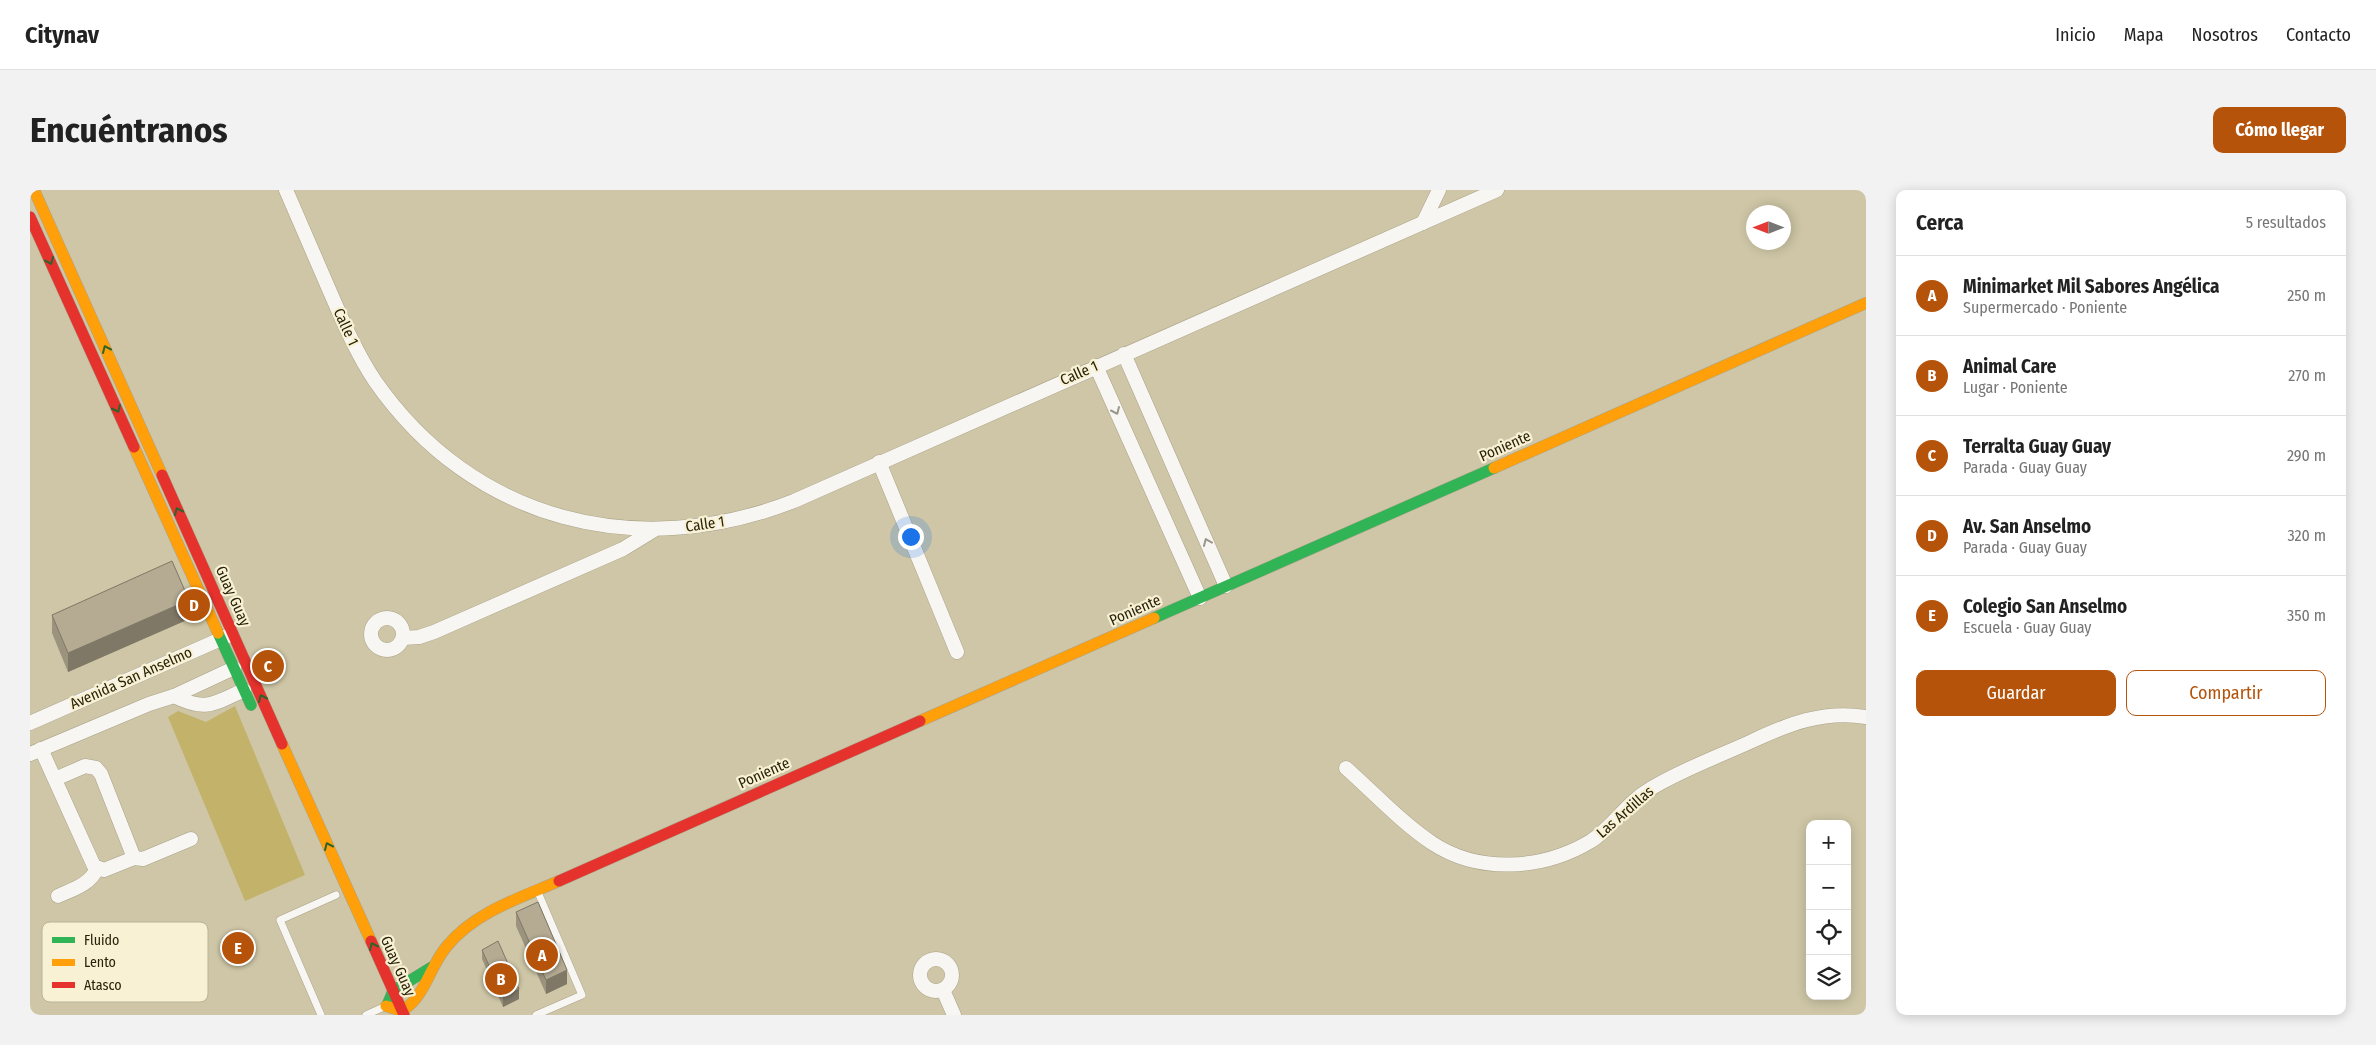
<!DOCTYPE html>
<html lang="es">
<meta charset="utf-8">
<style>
:root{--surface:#fff;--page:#f2f2f2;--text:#222;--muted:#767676;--line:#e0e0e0;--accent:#b45309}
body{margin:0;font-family:"Fira Sans Condensed",sans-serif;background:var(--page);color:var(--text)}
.controls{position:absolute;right:15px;bottom:15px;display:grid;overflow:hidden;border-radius:10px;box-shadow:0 2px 12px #0003}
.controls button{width:45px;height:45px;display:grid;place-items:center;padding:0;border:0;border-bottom:1px solid var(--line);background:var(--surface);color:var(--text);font:25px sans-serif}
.compass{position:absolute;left:1716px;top:15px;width:45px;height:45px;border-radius:50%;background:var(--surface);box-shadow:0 2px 12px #0003;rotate:270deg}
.you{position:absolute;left:880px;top:346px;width:18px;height:18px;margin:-12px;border:4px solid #fff;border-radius:50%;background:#1a73e8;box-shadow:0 0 0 8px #1a73e833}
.badge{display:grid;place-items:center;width:32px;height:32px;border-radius:50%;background:var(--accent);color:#fff;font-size:16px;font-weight:700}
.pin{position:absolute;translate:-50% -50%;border:2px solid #fff;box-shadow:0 1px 5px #0006}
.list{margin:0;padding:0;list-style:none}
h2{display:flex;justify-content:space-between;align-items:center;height:65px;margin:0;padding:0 20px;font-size:21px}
h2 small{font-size:16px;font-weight:400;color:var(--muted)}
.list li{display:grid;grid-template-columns:32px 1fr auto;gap:15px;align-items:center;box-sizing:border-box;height:80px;padding:0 20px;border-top:1px solid var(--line)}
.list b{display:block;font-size:19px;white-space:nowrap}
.list p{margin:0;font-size:16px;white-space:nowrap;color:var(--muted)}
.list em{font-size:16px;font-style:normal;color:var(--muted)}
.actions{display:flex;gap:10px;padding:15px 20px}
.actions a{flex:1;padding:11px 0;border:1px solid var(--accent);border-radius:10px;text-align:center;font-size:18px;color:var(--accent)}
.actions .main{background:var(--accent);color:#fff}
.icon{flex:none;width:28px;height:28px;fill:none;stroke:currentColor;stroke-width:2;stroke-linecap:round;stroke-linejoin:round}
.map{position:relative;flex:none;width:1836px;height:825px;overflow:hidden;border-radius:10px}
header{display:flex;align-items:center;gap:30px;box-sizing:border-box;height:70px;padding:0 25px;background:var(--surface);border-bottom:1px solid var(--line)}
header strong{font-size:24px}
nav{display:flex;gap:28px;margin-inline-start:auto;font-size:18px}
.intro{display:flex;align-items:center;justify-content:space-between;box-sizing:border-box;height:120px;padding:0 30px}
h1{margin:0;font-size:35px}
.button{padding:12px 22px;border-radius:10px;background:var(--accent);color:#fff;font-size:18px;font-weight:700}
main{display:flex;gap:30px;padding:0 30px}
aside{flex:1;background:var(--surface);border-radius:10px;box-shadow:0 2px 12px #0003}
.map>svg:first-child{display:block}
.green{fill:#c3b26a}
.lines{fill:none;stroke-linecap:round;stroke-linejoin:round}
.lane-casing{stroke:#a9a288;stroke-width:8}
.street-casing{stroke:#a9a288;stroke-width:15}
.fast-casing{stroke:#a9a288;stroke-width:12}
.slow-casing{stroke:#a9a288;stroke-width:12}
.jam-casing{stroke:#a9a288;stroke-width:12}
.lane{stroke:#f8f6f2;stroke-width:7}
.street{stroke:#f8f6f2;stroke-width:14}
.fast{stroke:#30b455;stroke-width:11}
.slow{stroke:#ff9f0a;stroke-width:11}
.jam{stroke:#e5322d;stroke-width:11}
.wall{fill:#9c937e}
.shaded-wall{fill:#7f7867}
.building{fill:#b5ab93;stroke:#7f7867}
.oneway{stroke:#2c642c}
.oneway2{stroke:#9a978a}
.labels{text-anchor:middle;stroke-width:4.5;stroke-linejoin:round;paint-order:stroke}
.street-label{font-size:15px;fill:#28220a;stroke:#f9f1d4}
.key{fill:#f9f1d4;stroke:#bab397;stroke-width:1}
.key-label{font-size:14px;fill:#28220a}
</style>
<header>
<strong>Citynav</strong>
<nav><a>Inicio</a><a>Mapa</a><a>Nosotros</a><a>Contacto</a></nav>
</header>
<div class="intro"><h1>Encuéntranos</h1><a class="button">Cómo llegar</a></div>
<main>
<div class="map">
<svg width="1836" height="825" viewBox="0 0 1836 825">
<rect width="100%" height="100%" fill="#cec6a6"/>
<polygon class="green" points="205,516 275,685 215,711 138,527 148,521 176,532"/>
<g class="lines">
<g class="lane-casing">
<g id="lane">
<polyline points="291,825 250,730 306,705"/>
<polyline points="336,825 356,816"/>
<polyline points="506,825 552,805 507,700"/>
</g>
</g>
<g class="street-casing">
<g id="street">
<path d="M256,0C271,35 286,69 301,104C314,134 327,164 345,191C443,332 608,372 764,311L1467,0"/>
<polyline points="1393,33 1409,0"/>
<polyline points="1094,164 1196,396"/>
<polyline points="1066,176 1170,408"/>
<polyline points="849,272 927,462"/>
<circle cx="357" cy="444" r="16"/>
<polyline points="373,448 389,447 404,442 593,359 624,340"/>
<path d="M144,506C176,522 183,514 214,500"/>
<polyline points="0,533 200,445"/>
<polyline points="11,559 64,676 74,680 104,668 71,584 66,578 55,576 25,589"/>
<polyline points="0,564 119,514 144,506 204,478"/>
<path d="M1316,578C1344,603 1371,632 1402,653C1449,684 1513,680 1561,651C1583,637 1597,612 1620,599C1651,580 1687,567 1720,552C1758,534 1793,520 1836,527"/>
<polyline points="104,668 113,669 161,649"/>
<path d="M28,706C43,699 59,695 67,679"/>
<circle cx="906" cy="785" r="16"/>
<polyline points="913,800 924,825"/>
</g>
</g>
<g class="fast-casing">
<g id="fast">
<polyline points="1124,428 1464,278"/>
<polyline points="188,443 221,515"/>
<polyline points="358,813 363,801 402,777"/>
</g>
</g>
<g class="slow-casing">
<g id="slow">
<polyline points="4,0 132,285"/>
<polyline points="104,257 188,443"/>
<polyline points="1464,278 1836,113"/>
<polyline points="890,531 1124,428"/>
<polyline points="252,554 341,751"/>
<path d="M356,816L372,821C396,806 399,777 417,756C445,722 490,708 529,691"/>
</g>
</g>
<g class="jam-casing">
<g id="jam">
<polyline points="0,27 104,257"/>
<polyline points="132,285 252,554"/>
<polyline points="529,691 890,531"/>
<polyline points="341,751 374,825"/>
</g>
</g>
<use href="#lane" class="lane"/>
<use href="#street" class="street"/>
<use href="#fast" class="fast"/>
<use href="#slow" class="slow"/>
<use href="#jam" class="jam"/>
</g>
<g class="wall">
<polygon points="22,425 159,429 38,482 22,443"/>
<polygon points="486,722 537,794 516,804 486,736"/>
<polygon points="452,760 489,809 473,817 452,769"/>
</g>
<g class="shaded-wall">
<polygon points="159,410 159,429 38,482 38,463"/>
<polygon points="537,780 537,794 516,804 516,790"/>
<polygon points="489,799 489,809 473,817 473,807"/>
</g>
<g class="building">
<polygon points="142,371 159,410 38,463 22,425"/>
<polygon points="508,712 537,780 516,790 486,722"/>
<polygon points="468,751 489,799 473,807 452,760"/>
</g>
<defs><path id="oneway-chevron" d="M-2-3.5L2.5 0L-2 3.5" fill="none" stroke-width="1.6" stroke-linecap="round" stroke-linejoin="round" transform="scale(1.25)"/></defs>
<g class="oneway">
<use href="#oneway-chevron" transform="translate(20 71) rotate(66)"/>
<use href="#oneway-chevron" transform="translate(76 159) rotate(-114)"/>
<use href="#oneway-chevron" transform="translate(87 219) rotate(66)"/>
<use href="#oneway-chevron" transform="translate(148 321) rotate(-114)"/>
<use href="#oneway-chevron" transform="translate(232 508) rotate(-114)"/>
<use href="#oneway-chevron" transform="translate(298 656) rotate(-114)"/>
<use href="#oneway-chevron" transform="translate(343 756) rotate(-114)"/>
</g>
<g class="oneway2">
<use href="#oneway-chevron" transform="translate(1086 221) rotate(66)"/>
<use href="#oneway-chevron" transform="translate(1177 352) rotate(-113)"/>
</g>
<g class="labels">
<g class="street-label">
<text transform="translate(316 137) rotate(65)" y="5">Calle 1</text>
<text transform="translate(1049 183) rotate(-24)" y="5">Calle 1</text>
<text transform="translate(1475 256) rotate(-24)" y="5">Poniente</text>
<text transform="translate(675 334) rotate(-8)" y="5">Calle 1</text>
<text transform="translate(203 406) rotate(66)" y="5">Guay Guay</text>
<text transform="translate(1105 420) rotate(-24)" y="5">Poniente</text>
<text transform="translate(101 488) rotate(-24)" y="5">Avenida San Anselmo</text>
<text transform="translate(734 583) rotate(-24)" y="5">Poniente</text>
<text transform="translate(1595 622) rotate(-41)" y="5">Las Ardillas</text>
<text transform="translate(368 776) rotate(66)" y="5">Guay Guay</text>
</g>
</g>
<rect x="12" y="732" width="166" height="80" rx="8" class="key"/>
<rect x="22" y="747" width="23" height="6" fill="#30b455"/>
<rect x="22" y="769" width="23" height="7" fill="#ff9f0a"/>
<rect x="22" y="792" width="23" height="6" fill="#e5322d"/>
<g class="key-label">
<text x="54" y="755">Fluido</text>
<text x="54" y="777">Lento</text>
<text x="54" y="800">Atasco</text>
</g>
</svg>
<div class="controls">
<button>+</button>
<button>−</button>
<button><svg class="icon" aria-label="locate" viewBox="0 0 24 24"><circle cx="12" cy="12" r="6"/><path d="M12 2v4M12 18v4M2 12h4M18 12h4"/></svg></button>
<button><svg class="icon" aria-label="layers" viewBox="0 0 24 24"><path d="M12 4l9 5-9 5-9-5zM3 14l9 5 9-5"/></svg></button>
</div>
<svg class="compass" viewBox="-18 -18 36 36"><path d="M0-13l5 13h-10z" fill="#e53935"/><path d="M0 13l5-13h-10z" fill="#767676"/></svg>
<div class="you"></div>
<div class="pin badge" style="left:512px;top:765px">A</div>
<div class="pin badge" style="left:471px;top:789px">B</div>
<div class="pin badge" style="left:238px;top:476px">C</div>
<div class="pin badge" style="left:164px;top:415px">D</div>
<div class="pin badge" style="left:208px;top:758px">E</div>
</div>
<aside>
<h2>Cerca<small>5 resultados</small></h2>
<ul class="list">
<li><span class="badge">A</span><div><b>Minimarket Mil Sabores Angélica</b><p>Supermercado · Poniente</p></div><em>250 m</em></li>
<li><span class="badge">B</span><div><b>Animal Care</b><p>Lugar · Poniente</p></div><em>270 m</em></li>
<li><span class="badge">C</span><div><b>Terralta Guay Guay</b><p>Parada · Guay Guay</p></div><em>290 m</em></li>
<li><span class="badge">D</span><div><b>Av. San Anselmo</b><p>Parada · Guay Guay</p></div><em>320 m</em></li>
<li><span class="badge">E</span><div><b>Colegio San Anselmo</b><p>Escuela · Guay Guay</p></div><em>350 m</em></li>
</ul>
<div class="actions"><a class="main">Guardar</a><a>Compartir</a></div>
</aside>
</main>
